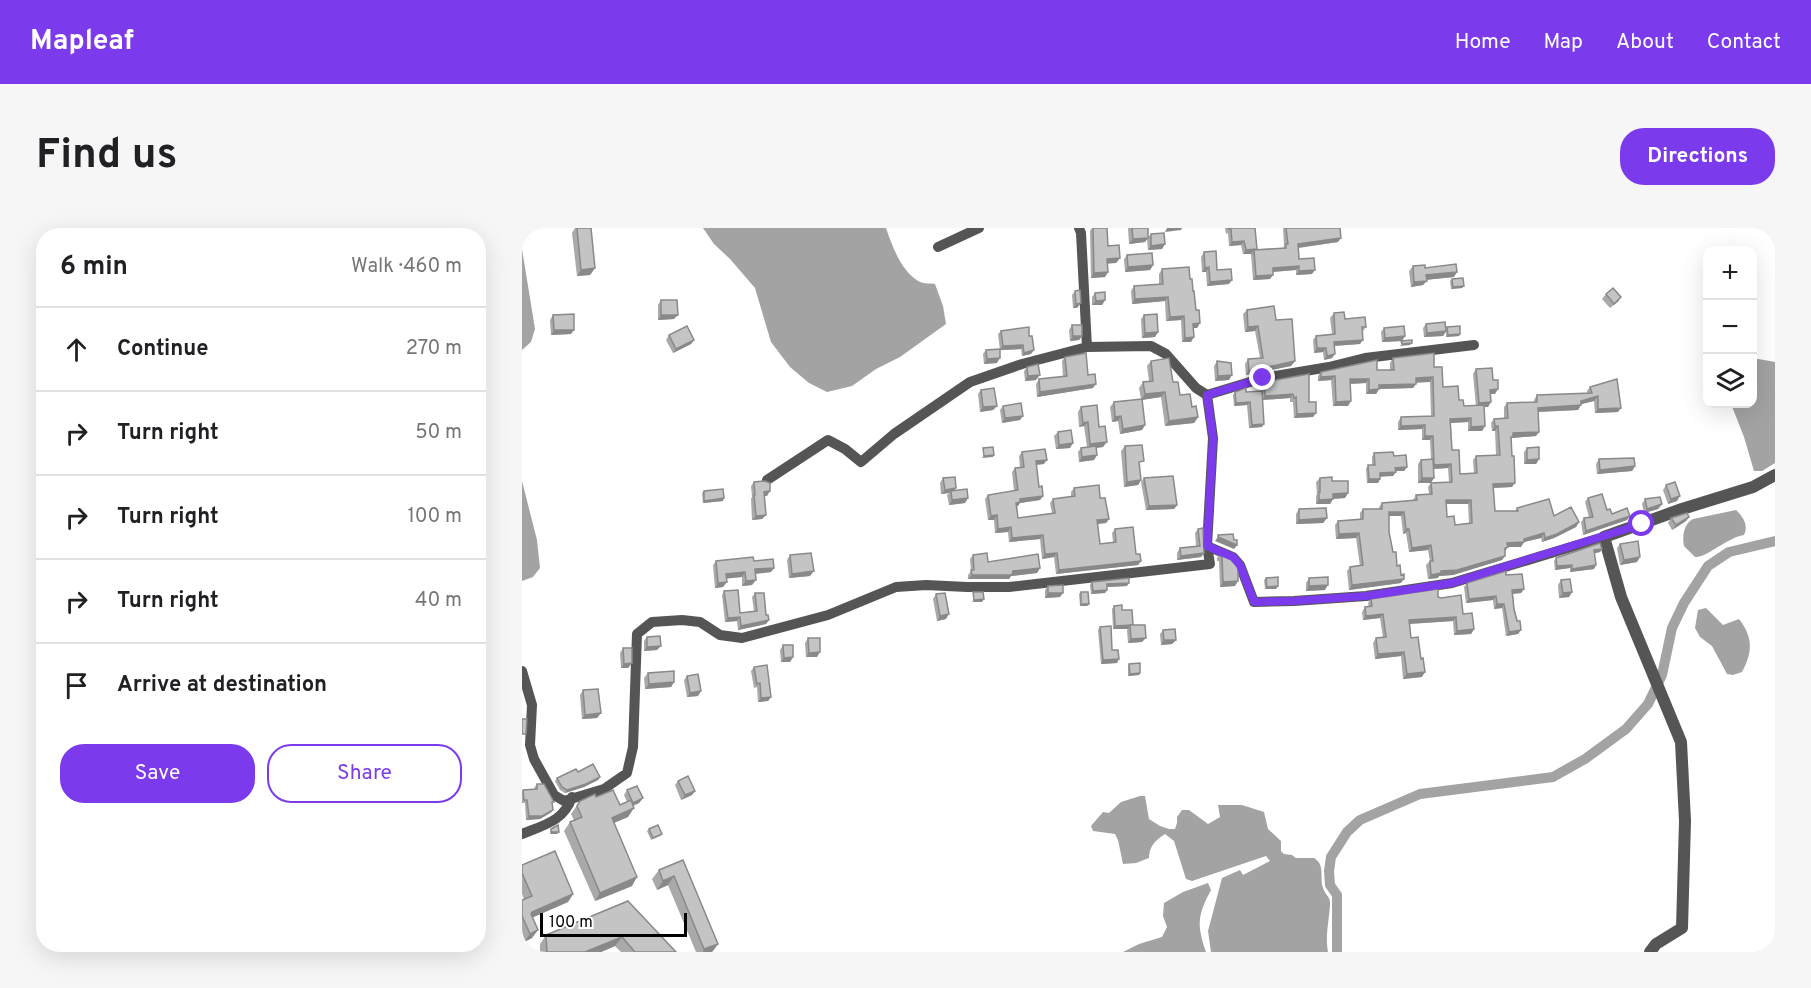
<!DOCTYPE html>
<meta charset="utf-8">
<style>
:root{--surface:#fff;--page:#f6f6f6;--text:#202124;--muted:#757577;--line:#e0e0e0;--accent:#7c3aed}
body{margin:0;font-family:Overpass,sans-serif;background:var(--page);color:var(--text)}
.controls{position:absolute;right:18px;top:18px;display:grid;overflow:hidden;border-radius:12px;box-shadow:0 6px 24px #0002}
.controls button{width:54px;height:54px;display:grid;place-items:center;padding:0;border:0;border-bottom:2px solid var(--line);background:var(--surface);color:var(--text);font:30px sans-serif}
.scale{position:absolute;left:18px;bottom:15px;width:147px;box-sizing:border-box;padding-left:6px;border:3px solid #000;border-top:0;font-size:16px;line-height:21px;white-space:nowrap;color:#000;-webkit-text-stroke:4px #fff;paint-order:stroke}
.stop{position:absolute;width:18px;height:18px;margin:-14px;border:4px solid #7c3aed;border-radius:50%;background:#fff}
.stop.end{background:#7c3aed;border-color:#fff;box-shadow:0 2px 6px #0008}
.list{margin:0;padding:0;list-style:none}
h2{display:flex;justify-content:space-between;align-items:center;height:78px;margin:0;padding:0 24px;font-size:26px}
h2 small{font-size:20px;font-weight:400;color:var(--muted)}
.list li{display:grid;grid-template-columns:39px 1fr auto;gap:18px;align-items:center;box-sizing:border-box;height:84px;padding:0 24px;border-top:2px solid var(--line)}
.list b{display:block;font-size:22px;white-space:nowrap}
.list em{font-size:20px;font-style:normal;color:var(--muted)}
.actions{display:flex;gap:12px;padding:18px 24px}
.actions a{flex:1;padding:14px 0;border:2px solid var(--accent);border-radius:24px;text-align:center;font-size:21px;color:var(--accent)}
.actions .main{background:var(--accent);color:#fff}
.icon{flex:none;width:33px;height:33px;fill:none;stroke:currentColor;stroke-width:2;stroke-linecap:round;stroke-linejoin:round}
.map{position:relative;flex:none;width:1253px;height:724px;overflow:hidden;border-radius:24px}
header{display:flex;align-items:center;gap:36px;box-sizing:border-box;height:84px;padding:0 30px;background:var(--accent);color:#fff}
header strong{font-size:28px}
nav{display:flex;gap:33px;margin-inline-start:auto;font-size:21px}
.intro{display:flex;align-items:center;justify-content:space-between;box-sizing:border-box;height:144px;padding:0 36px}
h1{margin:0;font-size:42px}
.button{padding:15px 27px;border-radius:24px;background:var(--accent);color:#fff;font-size:21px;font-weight:700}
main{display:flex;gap:36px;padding:0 36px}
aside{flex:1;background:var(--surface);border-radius:24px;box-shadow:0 6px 24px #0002}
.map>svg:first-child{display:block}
.water{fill:#a3a3a3}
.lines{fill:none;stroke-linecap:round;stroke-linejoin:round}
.canal{stroke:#a3a3a3;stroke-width:10}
.minor{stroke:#555;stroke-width:10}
.tertiary{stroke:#555;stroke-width:12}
.wall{fill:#a9a9a9;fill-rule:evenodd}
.shaded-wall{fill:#898989}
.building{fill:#c4c4c4;stroke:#898989;stroke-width:1.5;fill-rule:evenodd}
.route{stroke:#7c3aed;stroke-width:8}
</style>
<header>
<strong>Mapleaf</strong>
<nav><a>Home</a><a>Map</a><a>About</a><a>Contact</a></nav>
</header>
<div class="intro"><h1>Find us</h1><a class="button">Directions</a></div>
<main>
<aside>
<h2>6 min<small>Walk · 460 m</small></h2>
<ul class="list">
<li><svg class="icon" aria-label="ahead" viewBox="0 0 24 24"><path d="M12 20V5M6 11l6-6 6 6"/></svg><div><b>Continue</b></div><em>270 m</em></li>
<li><svg class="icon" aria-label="right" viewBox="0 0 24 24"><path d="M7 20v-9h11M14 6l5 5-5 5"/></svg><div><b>Turn right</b></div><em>50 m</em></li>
<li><svg class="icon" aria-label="right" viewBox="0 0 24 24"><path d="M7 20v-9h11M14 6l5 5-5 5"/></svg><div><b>Turn right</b></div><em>100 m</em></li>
<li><svg class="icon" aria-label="right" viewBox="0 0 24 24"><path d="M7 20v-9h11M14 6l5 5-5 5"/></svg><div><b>Turn right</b></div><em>40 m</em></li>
<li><svg class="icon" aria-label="arrive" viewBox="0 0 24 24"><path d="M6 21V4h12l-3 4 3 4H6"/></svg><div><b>Arrive at destination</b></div></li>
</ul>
<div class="actions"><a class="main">Save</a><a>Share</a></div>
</aside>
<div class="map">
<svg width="1253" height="724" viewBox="0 0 1253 724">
<rect width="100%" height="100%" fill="#fff"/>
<g class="water">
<path d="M181,0H364C370,18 380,45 398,54C402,56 409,55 413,56L421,78L424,96L378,129L354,141L330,158L305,164L287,155L268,139L249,114L233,60L208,31L192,16Z"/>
<polygon points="0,21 13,101 9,114 0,122"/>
<polygon points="1231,130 1253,134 1253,235 1240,243 1232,243 1222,209 1209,176 1230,176"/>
<polygon points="0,253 15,312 18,340 11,349 0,353"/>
<path d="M1214,282C1221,288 1227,298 1222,307C1204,310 1185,330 1173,329L1162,318C1160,308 1162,295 1171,291Z"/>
<path d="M1184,380L1201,397L1217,391C1231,409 1231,424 1220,444L1211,447L1205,446L1190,418L1178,409L1173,400L1176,382Z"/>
<path d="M618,568H623L627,591L638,598L647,601H653L655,595V589L660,582H667L686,596L698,589L696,577H720L742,584L746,601L759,613V623L762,626L770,627L774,630H792C804,637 797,650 801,660C803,667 809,669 808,677C807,694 803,707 806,724H689L686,703L700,650L718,642L721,647L748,633L744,628L670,653L664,651L652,613L643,606C634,612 627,618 627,630L614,635L601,636L596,612L593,606L571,603L569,598L581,584L587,585L599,574Z"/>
<path d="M686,655L689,662C675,688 675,697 684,724H601L617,716L640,709L645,699L641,688L642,675L661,664Z"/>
</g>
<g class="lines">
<polyline class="canal" points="815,724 815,667 808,657 807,643 809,629 825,604 838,592 898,566 1031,549 1063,531 1104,501 1126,476 1140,447 1150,400 1162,375 1186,338 1207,324 1253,313"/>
<g class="minor">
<polyline points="557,0 559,5 565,119 629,118 644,126 674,160 685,167 691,210 685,318"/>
<polyline points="416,19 457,0"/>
<polyline points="685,167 741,150 807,139 843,130 952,117"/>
<polyline points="245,252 306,212 323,221 339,234 372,206 448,154 500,136 565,119"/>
<polyline points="0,443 10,477 8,517 12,531 32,567 42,573 82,561 105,545 111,519 115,406 130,394 160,392 178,394 198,407 220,410 306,387 374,359 404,357 445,359 487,359 688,336 685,318 711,329 718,337 732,374 772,373 844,368 930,355 1082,309"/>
<path d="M0,606C22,597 42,593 50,569"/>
</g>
<polyline class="tertiary" points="1128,724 1134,716 1160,700 1163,593 1159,514 1099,369 1082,309 1160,281 1231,259 1253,247"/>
</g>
<g class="wall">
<polygon points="53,0 69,0 73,40 68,47 55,48 50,5"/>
<polygon points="570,0 585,0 586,18 598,30 594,35 585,35 586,44 583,49 569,50 568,3"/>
<polygon points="606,0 626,0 626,9 629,6 643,16 640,21 626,22 625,11 623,14 607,16"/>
<polygon points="703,0 733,0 734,22 761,20 762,18 761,0 818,0 816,14 777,20 777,31 790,46 774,47 774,42 751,44 748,51 731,52 729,26 721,26 719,17 707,18 706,5 704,6"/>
<polygon points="682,24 695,42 707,56 685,58 684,44 680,44 679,29"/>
<polygon points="605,27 631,37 628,42 603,44 602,31"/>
<polygon points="891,38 903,40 932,49 904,52 901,57 889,59 887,43"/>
<polygon points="640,41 668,51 674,82 678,95 675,100 671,100 669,114 660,114 659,92 644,93 643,73 610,76 609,63 612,58 637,56 637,46"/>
<polygon points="930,51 942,58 940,60 929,61 928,53"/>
<polygon points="553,63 555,80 551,80 550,67"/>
<polygon points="573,65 583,72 580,77 570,77 570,69"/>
<polygon points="1084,66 1099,69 1096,74 1088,80 1080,71"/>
<polygon points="139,72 152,91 136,92 136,77"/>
<polygon points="725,82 754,92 773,133 769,138 724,147 723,136 726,131 738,130 733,103 723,104 721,86"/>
<polygon points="812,85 844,99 841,103 838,116 813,118 810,130 802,132 801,124 792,125 791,112 794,108 810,106 808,90"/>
<polygon points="31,87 49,106 29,107 28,92"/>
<polygon points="622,87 636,104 633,109 620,110 619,91"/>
<polygon points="904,96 924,101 925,99 938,106 937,108 924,109 924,104 921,108 902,109 901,100"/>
<polygon points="550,97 560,108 557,112 548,113 547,102"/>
<polygon points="862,100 883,108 880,113 860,114 859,104"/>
<polygon points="479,103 507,108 509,126 500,128 499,121 478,122 476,106"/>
<polygon points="147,107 172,112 169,116 151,125 144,112"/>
<polygon points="464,122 475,135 462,136 461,126"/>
<polygon points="543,129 566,147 571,160 515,169 514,156 517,151 541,149 540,133"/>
<path d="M871,130L912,139L921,159L937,172L942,178H954L951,146L954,141L971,152L973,166H968L966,179H962L963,198L960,203H946V194L929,195L930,222L938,246L952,245L951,232L954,228L974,227L973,203H970L969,195L972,191L982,190V179L985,175L1012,174V172L1015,167L1065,165V163L1068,159L1096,184L1073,185L1072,173L1059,176L1056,182L1016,184L1014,208L990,210L989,212L990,259L971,260L973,283H993L995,280L1032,288L1057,294L1054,299L1032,310L1020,314L1019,310L1002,314L999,319H986L983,323L980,332L931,347L917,348L916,350L906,351L904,337L908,333L906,322L887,324L884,305L881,306L879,288H867V304L871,324L875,338L879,355L827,362L825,343L828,339L838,338L834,310L814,311L813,297L816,293L838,292V285L841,281H857V279L860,275L891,272L894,267L907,266L906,259L909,255L927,254L926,240L912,241L909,255H896V236L899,232L909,231L908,212H900V201L876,202V194L879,189L909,188L908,154H894L891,160L857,161L854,166H844V155L828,156L826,178H811L809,152L796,153V148L799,144L868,142V135ZM924,276H946L947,295L933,297L925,289Z"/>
<polygon points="629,133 651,154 658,167 670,179 676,189 672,195 643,198 639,169 620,172 623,197 620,202 598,206 596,193 590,194 588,179 592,174 619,171 617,160 621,154 627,153 625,138"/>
<polygon points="695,133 707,152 693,153 692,138"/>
<polygon points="505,139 514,152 503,153 502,143"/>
<polygon points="787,146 787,174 794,185 791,189 772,190 771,174 768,174 768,170 740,172 742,196 740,199 727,200 725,177 712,178 711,167 713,164 724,164 740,163 739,158 742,154"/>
<polygon points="459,162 475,178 471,182 458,184 456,166"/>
<polygon points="481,178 498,192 480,195 478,182"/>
<polygon points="559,179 577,199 581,219 574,220 575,227 572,232 557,234 556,224 559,220 565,219 562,198 557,199 556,184"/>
<polygon points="536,204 548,220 534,221 532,208"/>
<polygon points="603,218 619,238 617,238 619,252 616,257 602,259 599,223"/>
<polygon points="1005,220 1017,231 1014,236 1002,236 1002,224"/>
<polygon points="500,224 522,236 514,237 517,259 521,268 518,272 498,275 495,278 496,290 530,285 528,275 531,271 549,269 549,264 552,260 578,270 587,291 584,295 576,296 578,316 591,314 590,305 593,301 619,333 616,337 534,346 532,329 520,331 518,311 487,314 486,304 473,305 472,292 466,292 463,271 466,267 492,263 490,244 493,240 498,240 497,228"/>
<polygon points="852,225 872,228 885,239 882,243 874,243 871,248 858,248 858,251 856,255 845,255 844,241 846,237 850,237 850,229"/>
<polygon points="1077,231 1113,238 1110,243 1075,246 1074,236"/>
<polygon points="421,250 432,262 443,275 427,277 425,267 427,265 419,266 418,255"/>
<polygon points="622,250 655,277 652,281 624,282 619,254"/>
<polygon points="798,250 810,253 826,265 823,270 811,271 808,276 794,276 794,268 795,266 794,254"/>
<polygon points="232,254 245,268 242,268 244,287 240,291 230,292 229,271 230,269 229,258"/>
<polygon points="1144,257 1155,273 1146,276 1141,262"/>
<polygon points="182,263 201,273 181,275 180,265"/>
<polygon points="1066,270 1090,286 1105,292 1061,307 1059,294 1062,290 1067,289 1063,274"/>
<polygon points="1123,271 1140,276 1136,281 1122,285 1120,276"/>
<polygon points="777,281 805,290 801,295 774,296 774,286"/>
<polygon points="1167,289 1164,293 1150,302 1146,295 1149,290"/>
<polygon points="676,301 682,325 679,329 655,332 655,325 658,320 674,318 673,305"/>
<polygon points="1098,316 1115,334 1098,337 1095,320"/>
<polygon points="1080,321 1078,324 1072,325 1074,337 1072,341 1048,344 1048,340 1033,342 1032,333 1034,330"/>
<polygon points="698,326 710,331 713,358 698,359 697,333 695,333 695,330"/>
<polygon points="268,327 288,348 267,350 265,332"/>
<polygon points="451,327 466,334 518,340 515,345 489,348 487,351 446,351 446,347 449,343 448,331"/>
<polygon points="194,333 232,333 252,340 249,344 233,346 230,357 220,358 220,349 204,350 201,359 193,360 191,337"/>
<polygon points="984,347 1002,361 999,365 991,366 992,381 999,402 996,406 984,408 980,380 972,381 971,372 944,375 942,359 945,355"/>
<polygon points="744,350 756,358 754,361 743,361 742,352"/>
<polygon points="787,350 803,362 784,363 784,355"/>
<polygon points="1039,352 1050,364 1047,369 1037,370 1036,357"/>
<polygon points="570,354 605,358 585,359 585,362 583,365 569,366 568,357"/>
<polygon points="526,358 538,369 523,370 523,362"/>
<polygon points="202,363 218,385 232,383 230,369 233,365 247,392 244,396 216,402 215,393 203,394 200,367"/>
<polygon points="559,364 567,376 565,378 558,378 557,366"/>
<polygon points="414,366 424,391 415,393 411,371"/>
<polygon points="916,369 941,386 952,401 949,406 932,407 931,393 888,396 889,410 900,449 881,451 879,428 853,431 851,415 854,410 861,410 858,390 841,392 840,384 843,379 847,379 846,375 849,371"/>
<polygon points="592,378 600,382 611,397 620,414 606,415 605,402 606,401 591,401 590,381"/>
<polygon points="578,399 590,422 595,435 579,436 576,402"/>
<polygon points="641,402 654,412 650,416 639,417 638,406"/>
<polygon points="125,409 135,422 122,423 122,413"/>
<polygon points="286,410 295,429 284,429 283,415"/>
<polygon points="261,417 271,429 268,434 259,434 258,422"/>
<polygon points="101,420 110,435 106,440 99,440 98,425"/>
<polygon points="607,436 618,445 617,447 606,448 606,438"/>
<polygon points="232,439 249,469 246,473 236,474 235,459 232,460 229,443"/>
<polygon points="126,445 152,454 149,459 123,461 122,450"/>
<polygon points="165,448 176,468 165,469 162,452"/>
<polygon points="61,462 75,490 60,491 58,467"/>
<polygon points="56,544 78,549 76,552 62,559 43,565 38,562 33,553 35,550"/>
<polygon points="156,553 173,563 170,567 159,572 153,557"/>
<polygon points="15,556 30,576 31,582 28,585 18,591 4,592 3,575 0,575 0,564 1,562 13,561 12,560"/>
<polygon points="105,562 121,570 117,575 111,578 106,589 92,595 110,658 73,673 42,603 48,594 52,592 49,586 58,573 74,569 98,577 105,574 102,567"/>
<polygon points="127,601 140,606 138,608 129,612 125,603"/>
<polygon points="161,632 196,716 190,724 174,724 146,657 135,662 130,651 137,642"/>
<polygon points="0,637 51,666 46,674 11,689 10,710 2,714 0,710 0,672 2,671 0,666"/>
<polygon points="106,673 154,724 99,724 93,718 79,724 18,724 18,716 24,707"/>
</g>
<g class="shaded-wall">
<polygon points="645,0 660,0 659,2 643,4"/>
<polygon points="626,10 623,14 607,16 611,11"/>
<polygon points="819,10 816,14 773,20 776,16"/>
<polygon points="722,13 719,17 707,18 710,14"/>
<polygon points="643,16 640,21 626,22 629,18"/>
<polygon points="735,21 732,22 729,26 721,26 724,22"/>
<polygon points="598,30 594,35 582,36 585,31"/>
<polygon points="631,37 628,42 603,44 606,39"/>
<polygon points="777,38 774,42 748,44 751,40"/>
<polygon points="687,39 684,44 680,44 683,40"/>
<polygon points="73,40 68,47 55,48 59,42"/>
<polygon points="793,42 790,46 774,47 777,43"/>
<polygon points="586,44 583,49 569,50 572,45"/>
<polygon points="935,44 932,49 901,52 904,47"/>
<polygon points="751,47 748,51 731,52 734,48"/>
<polygon points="710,52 707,56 685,58 688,54"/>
<polygon points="905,53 901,57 889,59 892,54"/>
<polygon points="942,58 940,60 929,61 931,59"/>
<polygon points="646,69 643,73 610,76 613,71"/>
<polygon points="583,72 580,77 570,77 574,73"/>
<polygon points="559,75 555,80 551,80 554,76"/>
<polygon points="139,87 156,87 152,91 136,92"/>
<polygon points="662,88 659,92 644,93 648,89"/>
<polygon points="678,95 675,100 668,100 671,96"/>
<polygon points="736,98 733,103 723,104 726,99"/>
<polygon points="32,102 52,102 49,106 29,107"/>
<polygon points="924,103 921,108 902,109 905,105"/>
<polygon points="636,104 633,109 620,110 623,105"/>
<polygon points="938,106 937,108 924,109 926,107"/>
<polygon points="551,108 560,108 557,112 548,113"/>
<polygon points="883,108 880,113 860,114 863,110"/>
<polygon points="672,109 669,114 660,114 663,110"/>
<polygon points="172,112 169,116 151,125 154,121"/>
<polygon points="841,112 838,116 809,118 812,114"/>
<polygon points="890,115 888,117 878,118 880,116"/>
<polygon points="501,117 499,121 478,122 481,118"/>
<polygon points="795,120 804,120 801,124 792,125"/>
<polygon points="512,122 509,126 500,128 502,125"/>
<polygon points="813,126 810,130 802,132 805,128"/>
<polygon points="478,130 475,135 462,136 465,131"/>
<polygon points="773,133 769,138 724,147 727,143"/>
<polygon points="518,147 514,152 503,153 506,148"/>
<polygon points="710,147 707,152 693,153 696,148"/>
<polygon points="813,148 809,152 796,153 799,149"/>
<polygon points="911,149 908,154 891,155 894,150"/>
<polygon points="828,151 847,151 844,155 825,156"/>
<polygon points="574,156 571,160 515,169 518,164"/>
<polygon points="894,156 891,160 857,161 854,166 844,166 847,162 857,157"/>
<polygon points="976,161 973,166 965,166 968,162"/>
<polygon points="643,164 639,169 619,172 623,166"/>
<polygon points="771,166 768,170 740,172 743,168"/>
<polygon points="1076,168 1072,173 1056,177 1059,173"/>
<polygon points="829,173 826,178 811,178 814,174"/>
<polygon points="728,174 725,177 712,178 714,175"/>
<polygon points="969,174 966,179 954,179 957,175"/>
<polygon points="1059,177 1056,182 1013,184 1016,180"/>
<polygon points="475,178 471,182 458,184 461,179"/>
<polygon points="1099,180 1096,184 1073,185 1076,181"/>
<polygon points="794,185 791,189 772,190 775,186"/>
<polygon points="501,188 498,192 480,195 483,190"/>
<polygon points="599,188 596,193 590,194 593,189"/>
<polygon points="676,189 672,195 643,198 647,193"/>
<polygon points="949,190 946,194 925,195 928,191"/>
<polygon points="566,194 562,198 557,199 561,195"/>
<polygon points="742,196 740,199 727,200 730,197"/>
<polygon points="623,197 620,202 598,206 601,201"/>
<polygon points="903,197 900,201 876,202 879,198"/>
<polygon points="963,198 960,203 946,203 949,199"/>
<polygon points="973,198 976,198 973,203 970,203"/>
<polygon points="1017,204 1014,208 990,210 988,214 991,205"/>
<polygon points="903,208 911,208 908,212 900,212"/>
<polygon points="585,214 581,219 565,221 568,216"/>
<polygon points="551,215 548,220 534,221 537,217"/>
<polygon points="472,227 471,229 460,230 462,228"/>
<polygon points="575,227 572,232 557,234 560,229"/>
<polygon points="1017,231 1014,236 1002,236 1005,232"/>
<polygon points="525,232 522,236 511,237 514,233"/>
<polygon points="929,236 926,240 909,241 912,237"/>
<polygon points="1113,238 1110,243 1075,246 1078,242"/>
<polygon points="885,239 882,243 871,243 873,240"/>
<polygon points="874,244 871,248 855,249 858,245"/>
<polygon points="900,250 912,250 909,255 896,255"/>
<polygon points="847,251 858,251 856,255 845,255"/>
<polygon points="619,252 616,257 602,259 605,254"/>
<polygon points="993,255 990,259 968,260 971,256"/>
<polygon points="434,260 431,265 429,263 427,265 419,266 423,262"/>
<polygon points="248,263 245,268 239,268 242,264"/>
<polygon points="826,265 823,270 808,271 811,266"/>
<polygon points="521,268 518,272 498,275 496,278 492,279 498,271"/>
<polygon points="1158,268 1155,273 1146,276 1149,271"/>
<polygon points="202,270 201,273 181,275 182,273"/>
<polygon points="446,270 443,275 427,277 430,272"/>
<polygon points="811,271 808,276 794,276 797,272"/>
<polygon points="924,272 949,272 946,276 921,276"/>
<polygon points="1140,276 1136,281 1122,285 1125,281"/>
<polygon points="655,277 652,281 624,282 627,278"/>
<polygon points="867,284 882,284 879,288 864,288"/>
<polygon points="244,287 240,291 230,292 234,288"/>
<polygon points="475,287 472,292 466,292 469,288"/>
<polygon points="1108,288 1105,292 1061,307 1064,303"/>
<polygon points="1167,289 1164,293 1150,302 1154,297"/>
<polygon points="805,290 801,295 774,296 777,292"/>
<polygon points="587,291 584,295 573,296 575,292"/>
<polygon points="1057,294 1054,299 1032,310 1020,314 1023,310"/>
<polygon points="489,299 486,304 473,305 476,301"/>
<polygon points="884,301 887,301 884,305 881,306"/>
<polygon points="837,305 834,310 814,311 817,306"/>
<polygon points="1022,305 1019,310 1002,314 999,319 986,319 983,323 980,324 985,315"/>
<polygon points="521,307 518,311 487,314 490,310"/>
<polygon points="696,309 715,317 712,321 693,313"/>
<polygon points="909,317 906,322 887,324 890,320"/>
<polygon points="1080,321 1078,324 1070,326 1072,322"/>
<polygon points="535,325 532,329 520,331 523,326"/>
<polygon points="682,325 679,329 655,332 659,328"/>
<polygon points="983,328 980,332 931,347 917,348 916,350 906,351 909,347 919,343"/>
<polygon points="1118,329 1115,334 1098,337 1102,332"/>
<polygon points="619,333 616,337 534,346 537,342"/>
<polygon points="1050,337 1048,340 1033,342 1035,338"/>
<polygon points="1074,337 1072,341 1048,344 1050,341"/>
<polygon points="252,340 249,344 229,346 233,341"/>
<polygon points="518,340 515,345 489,348 487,351 446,351 450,347"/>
<polygon points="292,343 288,348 267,350 270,346"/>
<polygon points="223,344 220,349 201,351 204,346"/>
<polygon points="882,351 879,355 827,362 830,357"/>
<polygon points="234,352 230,357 220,358 224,353"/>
<polygon points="716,353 713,358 698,359 701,354"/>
<polygon points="205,354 201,359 193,360 196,355"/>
<polygon points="607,355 605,358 583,359 585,356"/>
<polygon points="806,357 803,362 784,363 787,358"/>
<polygon points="756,358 754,361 743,361 745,359"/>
<polygon points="1002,361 999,365 987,366 990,362"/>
<polygon points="585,362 583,365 569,366 571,363"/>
<polygon points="1050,364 1047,369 1037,370 1041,365"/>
<polygon points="526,365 541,365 538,369 523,370"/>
<polygon points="974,368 971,372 944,375 947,371"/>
<polygon points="462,371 460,374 450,374 452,372"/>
<polygon points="559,376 567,376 565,378 558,378"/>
<polygon points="975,376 982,376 980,380 972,381"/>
<polygon points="427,386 424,391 415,393 418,388"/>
<polygon points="861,386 858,390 841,392 844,388"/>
<polygon points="218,389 215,393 203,394 206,390"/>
<polygon points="934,389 931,393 884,396 887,392"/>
<polygon points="247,392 244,396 216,402 219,398"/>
<polygon points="608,397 606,401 591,401 593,398 611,397"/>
<polygon points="952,401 949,406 932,407 935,403"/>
<polygon points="999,402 996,406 984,408 987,404"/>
<polygon points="624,410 620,414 606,415 609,411"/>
<polygon points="642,412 654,412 650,416 639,417"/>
<polygon points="139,418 135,422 122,423 125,419"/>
<polygon points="298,424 295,429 284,429 287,425"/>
<polygon points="882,424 879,428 853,431 856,426"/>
<polygon points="271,429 268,434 259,434 262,430"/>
<polygon points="597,431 595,435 579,436 581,432"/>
<polygon points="110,435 106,440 99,440 102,436"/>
<polygon points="903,444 900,449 881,451 885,446"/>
<polygon points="618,445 617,447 606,448 608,446"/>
<polygon points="152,454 149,459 123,461 127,456"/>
<polygon points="179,463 176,468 165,469 168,465"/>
<polygon points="249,469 246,473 236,474 239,470"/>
<polygon points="79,485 75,490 60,491 63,487"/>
<polygon points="78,549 76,552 62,559 43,565 45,562"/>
<polygon points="173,563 170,567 159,572 163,567"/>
<polygon points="121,570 117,575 107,579 111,575"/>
<polygon points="112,580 106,589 84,598 90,590"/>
<polygon points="31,582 28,585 18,591 4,592 7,588"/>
<polygon points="29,604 37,604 35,606 28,606"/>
<polygon points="152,648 146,657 135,662 141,653"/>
<polygon points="115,649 110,658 73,673 78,665"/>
<polygon points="51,666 46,674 5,692 10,684"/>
<polygon points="16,702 10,710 2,714 8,706"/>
<polygon points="100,709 93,718 79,724 63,724"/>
<polygon points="196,716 190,724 181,724 182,721"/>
</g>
<g class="building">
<polygon points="55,0 69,0 73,40 59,42"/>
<polygon points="571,0 585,0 586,18 597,17 598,30 585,31 586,44 572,45"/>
<polygon points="610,0 626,0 626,10 611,11"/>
<polygon points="706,0 733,0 735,21 724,22 722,13 710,14 709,1 707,1"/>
<polygon points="764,0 818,0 819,10 776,16 777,31 792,30 793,42 777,43 777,38 751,40 751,47 734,48 732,22 764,20 764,16 766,16"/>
<polygon points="642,5 643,16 629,18 629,6"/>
<polygon points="694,23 695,42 709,41 710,52 688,54 687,39 683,40 682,24"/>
<polygon points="630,25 631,37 606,39 605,27"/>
<polygon points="934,36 935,44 904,47 905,53 892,54 891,38 903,37 903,40"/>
<polygon points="667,39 668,51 670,51 671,63 672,63 674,82 677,82 678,95 671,96 672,109 663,110 662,88 648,89 646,69 613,71 612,58 641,56 640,41"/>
<polygon points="941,50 942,58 931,59 930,51"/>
<polygon points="1091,60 1099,69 1092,76 1084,66"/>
<polygon points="558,62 559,75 554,76 553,63"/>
<polygon points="583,64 583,72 574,73 573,65"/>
<polygon points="139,72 155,72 156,87 139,87"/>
<polygon points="752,78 754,92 770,91 773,133 727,143 726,131 741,130 736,98 726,99 725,82"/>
<polygon points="822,84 823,91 843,89 844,99 840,99 841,112 812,114 813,126 805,128 804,120 795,120 794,108 813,106 812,85"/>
<polygon points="52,86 52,102 32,102 31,87"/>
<polygon points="635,86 636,104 623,105 622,87"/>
<polygon points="923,94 924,103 905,105 904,96"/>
<polygon points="550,97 560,97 560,108 551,108"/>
<polygon points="165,98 172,112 154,121 147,107"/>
<polygon points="882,98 883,108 863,110 862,100"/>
<polygon points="938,98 938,106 926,107 925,99"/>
<polygon points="507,99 507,108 510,108 512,122 502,125 501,117 481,118 479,103"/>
<polygon points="890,112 890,115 880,116 879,113"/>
<polygon points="478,121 478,130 465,131 464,122"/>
<polygon points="564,125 566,147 573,146 574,156 518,164 517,151 545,148 543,129"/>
<path d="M912,125V139H920L921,159L936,158L937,172H941L942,178L962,177L963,198L949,199V190L928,191L930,222H937L938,246L955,245L954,228L978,227L976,198H973L972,191L986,190L985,175L1015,174V167L1070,165L1068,159L1095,151L1099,180L1076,181V168L1059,173V177L1016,180L1017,204L991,205V209H989L990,228H992L993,255L971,256L973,283H996L995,280L1027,271L1032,288L1049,279L1057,294L1035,306L1023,310L1022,305L1002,311V314L985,315L986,319L983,320V328L935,342L919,343V345L909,347L908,333H911L909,317L890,320L887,301H884L882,284H867V304L871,324H874L875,338L878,337L879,347L882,346V351L830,357L828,339L841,337L837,305L817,306L816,293L841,291V281H860V275L895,272L894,267L910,266L909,255L930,254L929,236L912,237L911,208H903V197L879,198V189L912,188L911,149L894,150V156L857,157V161L847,162V151H828L829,173L814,174L813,148L799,149V144L855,132V142H872L871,130ZM924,272H949L950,295L933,297L932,288L925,289Z"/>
<polygon points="647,130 651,154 656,154 658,167 668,166 670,179 674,178 676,189 647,193 643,164 623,166 621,154 631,153 629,133"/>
<polygon points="695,133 709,135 710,147 696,148"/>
<polygon points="516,136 518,147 506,148 505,139"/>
<polygon points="970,140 971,152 976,152 976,161 968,162 969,174 957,175 954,141"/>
<polygon points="787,146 787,174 794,174 794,185 775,186 774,169 772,170 771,166 743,168 742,154"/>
<polygon points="472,160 475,178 461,179 459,162"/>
<polygon points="724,160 724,164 740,163 742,196 730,197 728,174 714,175 713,164"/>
<polygon points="620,171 623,197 601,201 599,188 593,189 592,174"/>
<polygon points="499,175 501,188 483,190 481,178"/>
<polygon points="575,177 577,199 583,198 585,214 568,216 566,194 561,195 559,179"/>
<polygon points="549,202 551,215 537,217 536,204"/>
<polygon points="620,217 622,233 617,234 619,252 605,254 603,218"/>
<polygon points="574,218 575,227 560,229 559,220"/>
<polygon points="471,219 472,227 462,228 461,220"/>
<polygon points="1017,219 1017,231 1005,232 1005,220"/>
<polygon points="523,221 525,232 514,233 517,259 520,258 521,268 498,271 498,274 494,275 496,290 533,285 531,271 553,268 552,260 577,257 578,270 583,270 587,291 575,292 578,316 594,314 593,301 611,299 614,326 618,326 619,333 537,342 535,325 523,326 521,307 490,310 489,299 476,301 475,287 469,288 466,267 496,262 493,240 502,239 500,224"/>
<polygon points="871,224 872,228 884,227 885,239 873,240 874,244 858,245 858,251 847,251 846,237 853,237 852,225"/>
<polygon points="1112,230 1113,238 1078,242 1077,231"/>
<polygon points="911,231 912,250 900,250 899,232"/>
<polygon points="651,248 655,277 627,278 622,250"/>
<polygon points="433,249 434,260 423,262 421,250"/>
<polygon points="810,249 810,253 826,253 826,265 811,266 811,271 797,272 797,264 798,264 798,250"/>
<polygon points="243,253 248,255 248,263 242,264 244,287 234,288 232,267 233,267 232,254"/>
<polygon points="1153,254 1158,268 1149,271 1144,257"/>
<polygon points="201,261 202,270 182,273 182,263"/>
<polygon points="445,261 446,270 430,272 429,263"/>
<polygon points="1080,266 1085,282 1088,281 1090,286 1105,280 1108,288 1064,303 1062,290 1071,289 1066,270"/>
<polygon points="1138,269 1140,276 1125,281 1123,271"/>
<polygon points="804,280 805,290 777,292 777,281"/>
<polygon points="1165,285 1167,289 1154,297 1149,290"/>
<polygon points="681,300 682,325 659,328 658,320 678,318 676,301"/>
<polygon points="711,306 712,312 715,312 715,317 696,309 696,307"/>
<polygon points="1116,313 1118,329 1102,332 1098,316"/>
<polygon points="1078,315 1080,321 1072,322 1074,337 1050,341 1050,337 1035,338 1034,330"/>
<polygon points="289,325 292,343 270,346 268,327"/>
<polygon points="465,325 466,334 516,326 518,340 491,343 490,347 450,347 449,342 452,342 451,327"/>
<polygon points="698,326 710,331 716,340 716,353 701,354 700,328 698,328"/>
<polygon points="231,329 232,333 251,331 252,340 233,341 234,352 224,353 223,344 204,346 205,354 196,355 194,333"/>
<polygon points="984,343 984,347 1000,346 1002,361 990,362 992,381 995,393 998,393 999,402 987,404 982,376 975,376 974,368 947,371 945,355"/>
<polygon points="756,349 756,358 745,359 744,350"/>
<polygon points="806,349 806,357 787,358 787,350"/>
<polygon points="607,350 607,355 585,356 585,362 571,363 570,354"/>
<polygon points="1048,351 1050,364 1041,365 1039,352"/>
<polygon points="541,357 541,365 526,365 526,358"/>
<polygon points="916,361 916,369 919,370 939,367 941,386 950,385 952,401 935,403 934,389 887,392 889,410 896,409 899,431 901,430 903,444 885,446 882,424 856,426 854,410 864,409 861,386 844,388 843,379 850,378 849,371"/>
<polygon points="216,362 218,385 235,383 233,365 242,365 244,387 246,387 247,392 219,398 218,389 206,390 202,363"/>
<polygon points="451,364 461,364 462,371 452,372"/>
<polygon points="559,364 566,364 567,376 559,376"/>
<polygon points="423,365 427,386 418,388 414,366"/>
<polygon points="600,377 600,382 610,382 611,397 593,398 592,378"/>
<polygon points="608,397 623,397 624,410 609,411"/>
<polygon points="589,398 590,422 596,422 597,431 581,432 578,399"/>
<polygon points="653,401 654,412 642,412 641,402"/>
<polygon points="138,408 139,418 125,419 125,409"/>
<polygon points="286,410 298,410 298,424 287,425"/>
<polygon points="261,417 271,417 271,429 262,430"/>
<polygon points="101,420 110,420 110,435 102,436"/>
<polygon points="618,435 618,445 608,446 607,436"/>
<polygon points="245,437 249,469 239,470 238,455 235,456 232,439"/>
<polygon points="152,443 152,454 127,456 126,445"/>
<polygon points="176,446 179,463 168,465 165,448"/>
<polygon points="76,461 79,485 63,487 61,462"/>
<polygon points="0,491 5,491 4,506 0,506"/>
<polygon points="71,536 78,549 64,556 45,562 40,559 35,550 54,541 56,544"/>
<polygon points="166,548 173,563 163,567 156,553"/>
<polygon points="15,556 22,556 32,574 30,574 31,582 20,588 7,588 5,572 2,572 1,562 15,561"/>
<polygon points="115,558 121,570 111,575 105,562"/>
<polygon points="91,562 98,577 109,572 112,580 90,590 115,649 78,665 48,594 60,589 55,578 58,573 73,566 74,569"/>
<polygon points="36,597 37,604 29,604 29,601"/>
<polygon points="136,597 140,606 131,610 127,601"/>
<polygon points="33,623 51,666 10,684 9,686 16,702 8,706 0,688 0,672 10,668 0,645 0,637"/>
<polygon points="161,632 196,716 182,721 152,648 141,653 137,642"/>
<polygon points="106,673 154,724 113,724 100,709 63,724 25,724 24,707"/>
</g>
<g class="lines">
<polyline class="route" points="741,150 685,167 691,210 685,318 711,329 718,337 732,374 772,373 844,368 930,355 1120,296"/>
</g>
</svg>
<div class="controls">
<button>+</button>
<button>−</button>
<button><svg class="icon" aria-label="layers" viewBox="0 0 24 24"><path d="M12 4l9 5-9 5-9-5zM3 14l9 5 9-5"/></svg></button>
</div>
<div class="scale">100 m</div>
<div class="stop" style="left:1120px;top:296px"></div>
<div class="stop end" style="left:741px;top:150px"></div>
</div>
</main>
